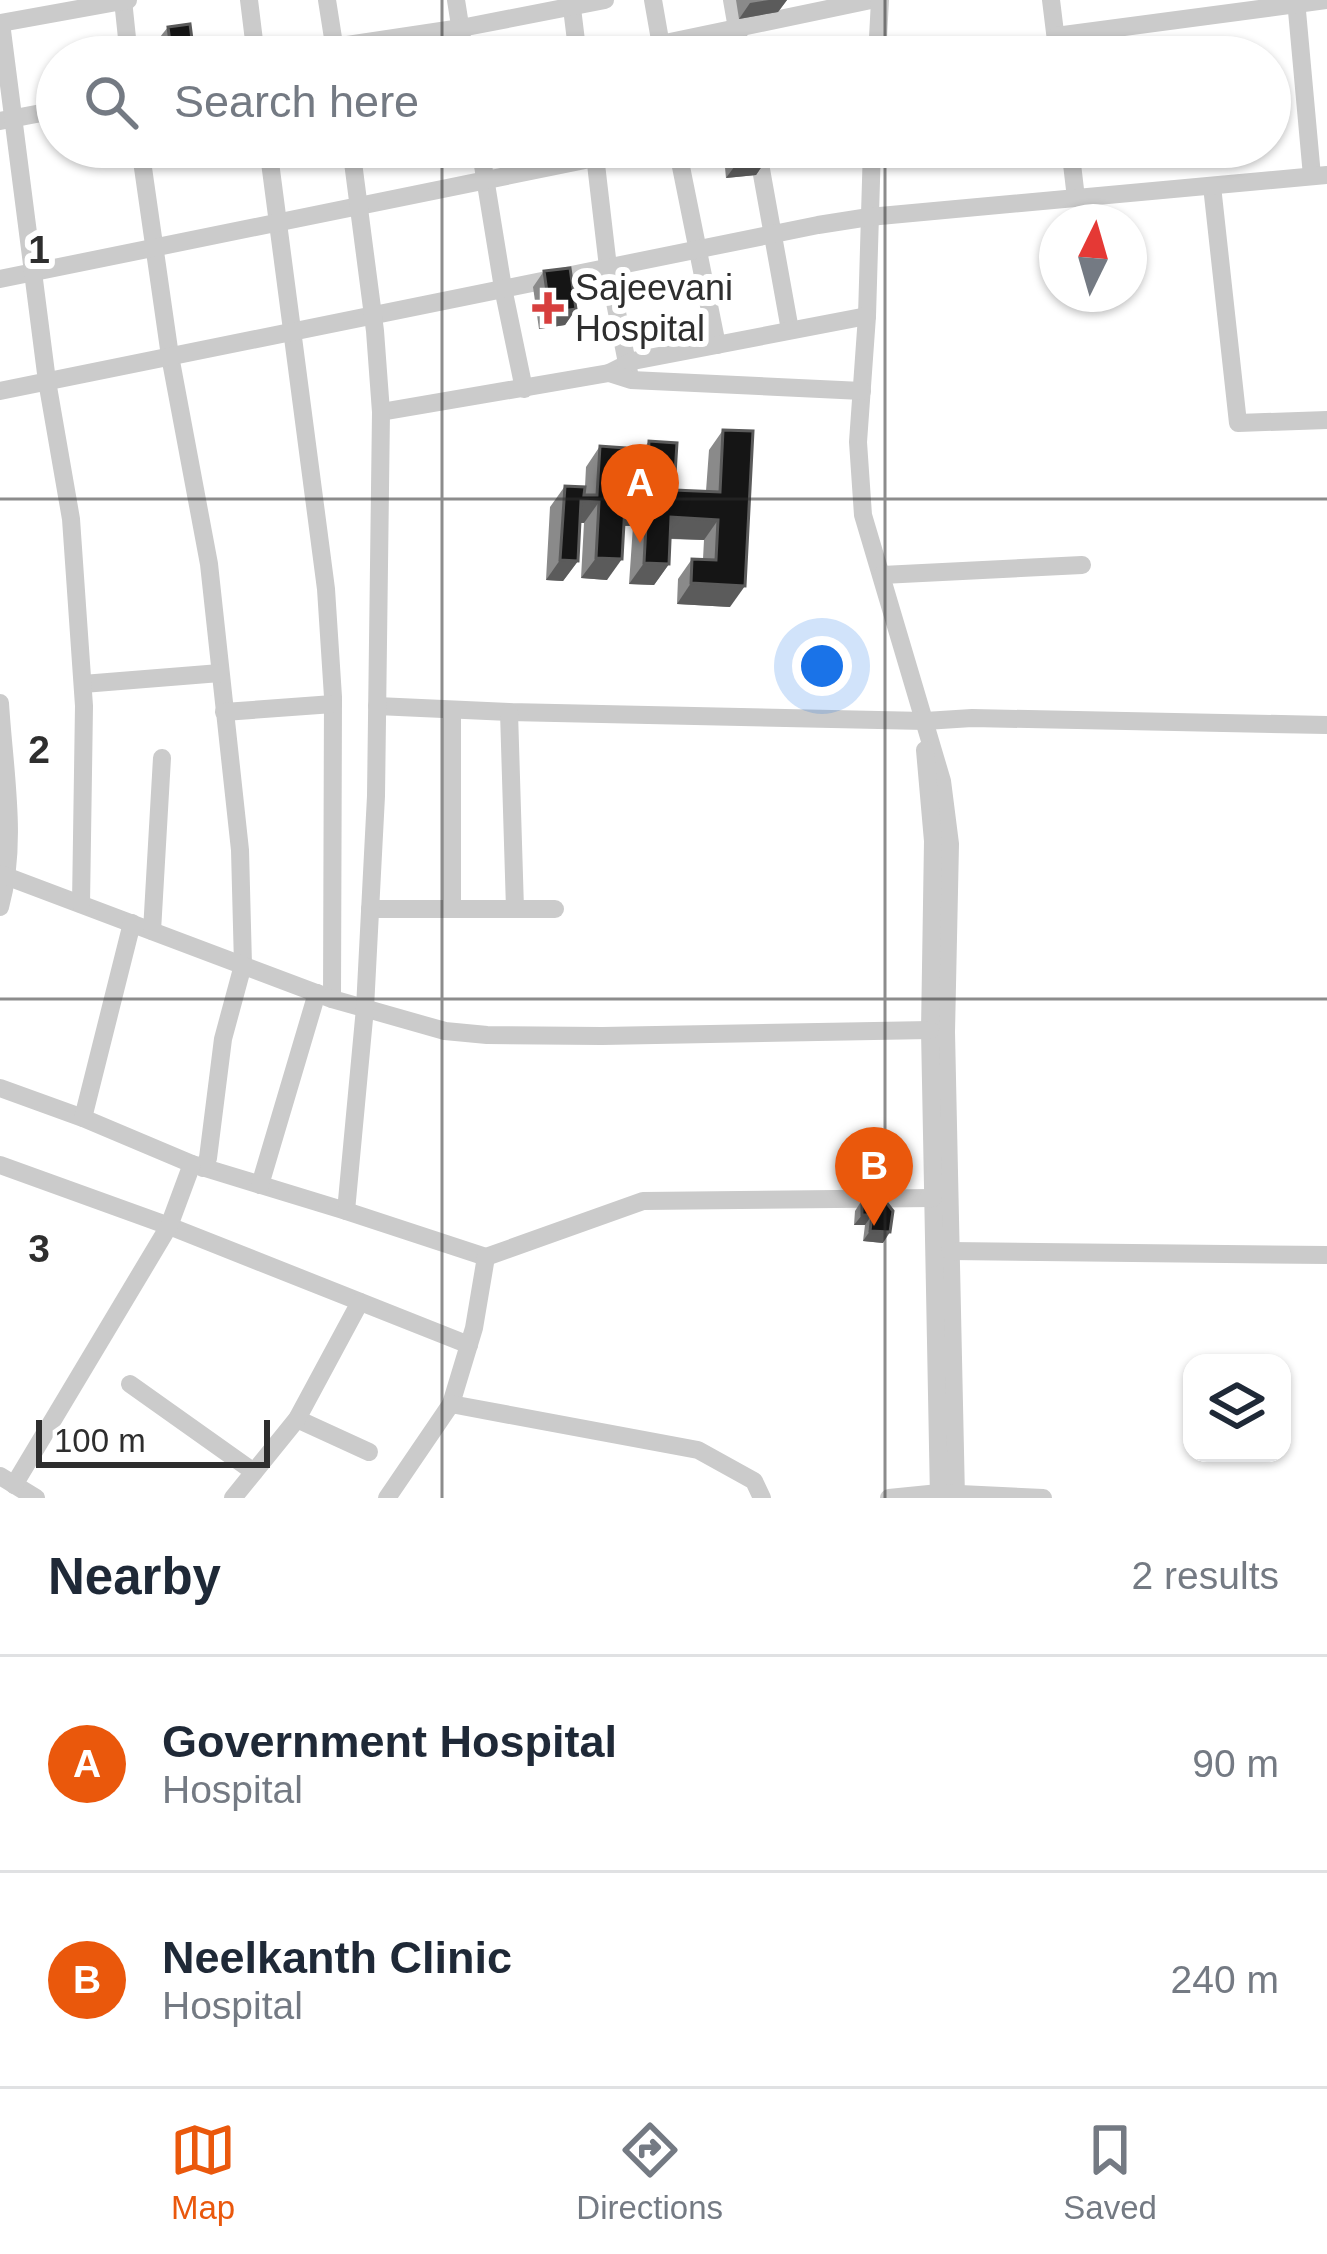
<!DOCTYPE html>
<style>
:root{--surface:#fff;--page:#f6f6f7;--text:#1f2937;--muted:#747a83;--line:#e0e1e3;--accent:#ea580c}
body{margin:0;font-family:Arial,sans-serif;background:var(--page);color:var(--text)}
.controls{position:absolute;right:36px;bottom:36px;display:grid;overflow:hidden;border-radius:24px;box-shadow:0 3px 9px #0004}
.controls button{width:108px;height:108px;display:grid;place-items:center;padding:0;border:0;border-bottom:3px solid var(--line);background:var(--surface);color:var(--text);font:60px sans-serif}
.compass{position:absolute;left:1039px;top:204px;width:108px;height:108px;border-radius:50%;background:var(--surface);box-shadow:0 3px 9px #0004;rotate:5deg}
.scale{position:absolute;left:36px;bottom:30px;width:234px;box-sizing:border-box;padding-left:12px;border:6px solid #2e2e2e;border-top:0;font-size:33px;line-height:42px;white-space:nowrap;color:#2e2e2e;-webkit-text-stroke:9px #fff;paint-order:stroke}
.you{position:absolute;left:822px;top:666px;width:42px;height:42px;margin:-30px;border:9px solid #fff;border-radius:50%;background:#1a73e8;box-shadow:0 0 0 18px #1a73e833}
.badge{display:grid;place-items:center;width:78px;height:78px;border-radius:50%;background:var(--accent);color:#fff;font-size:39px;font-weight:700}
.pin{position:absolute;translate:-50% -99px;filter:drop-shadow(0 3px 6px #0008)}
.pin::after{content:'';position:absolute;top:63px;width:42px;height:36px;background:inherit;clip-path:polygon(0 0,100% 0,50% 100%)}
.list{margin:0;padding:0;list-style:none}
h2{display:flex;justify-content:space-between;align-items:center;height:156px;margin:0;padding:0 48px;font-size:51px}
h2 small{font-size:39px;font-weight:400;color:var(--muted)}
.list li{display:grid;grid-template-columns:78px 1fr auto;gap:36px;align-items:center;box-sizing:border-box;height:216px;padding:0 48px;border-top:3px solid var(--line)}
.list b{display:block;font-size:45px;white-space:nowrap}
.list p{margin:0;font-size:39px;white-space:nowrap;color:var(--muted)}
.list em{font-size:39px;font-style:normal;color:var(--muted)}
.icon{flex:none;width:66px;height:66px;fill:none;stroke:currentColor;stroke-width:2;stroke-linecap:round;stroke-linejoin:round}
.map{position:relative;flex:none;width:1327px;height:1498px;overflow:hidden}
.search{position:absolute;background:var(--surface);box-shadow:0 3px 9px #0004;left:36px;right:36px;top:36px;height:132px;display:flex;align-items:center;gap:30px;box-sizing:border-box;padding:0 42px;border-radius:66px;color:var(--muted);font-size:45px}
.sheet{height:588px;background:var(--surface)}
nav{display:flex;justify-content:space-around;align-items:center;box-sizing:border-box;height:168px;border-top:3px solid var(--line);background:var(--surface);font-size:33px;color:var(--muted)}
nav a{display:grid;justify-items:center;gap:6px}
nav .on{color:var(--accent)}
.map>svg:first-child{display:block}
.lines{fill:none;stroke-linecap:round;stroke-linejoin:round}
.minor{stroke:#cbcbcb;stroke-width:18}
.wall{fill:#8a8a8a}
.shaded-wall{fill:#5b5b5b}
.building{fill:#151515;stroke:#5b5b5b;stroke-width:3}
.grid{fill:none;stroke:#2e2e2e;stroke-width:3;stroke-opacity:0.55}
.poi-dot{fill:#d73f3e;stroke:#fff;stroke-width:4.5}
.labels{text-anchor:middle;stroke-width:12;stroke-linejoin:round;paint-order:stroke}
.poi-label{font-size:36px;fill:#2e2e2e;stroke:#fff;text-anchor:start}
.grid-label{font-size:39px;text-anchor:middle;font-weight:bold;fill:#2e2e2e;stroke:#fff;stroke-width:12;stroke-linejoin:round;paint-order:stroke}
</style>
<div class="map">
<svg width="1327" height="1498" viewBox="0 0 1327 1498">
<rect width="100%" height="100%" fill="#fff"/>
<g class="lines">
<g class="minor">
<polyline points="123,0 129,57"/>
<polyline points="249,0 256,57"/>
<polyline points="327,0 336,57"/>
<polyline points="456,0 465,57"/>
<polyline points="571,0 578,57"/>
<polyline points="653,0 663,57"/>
<polyline points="732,0 742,57"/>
<polyline points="1051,0 1058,57"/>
<polyline points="1296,0 1312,176"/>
<polyline points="1056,36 1327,0"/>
<polyline points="300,57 334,47 461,28 605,0"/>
<polyline points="598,57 871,0"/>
<polyline points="877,57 880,0"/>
<polyline points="0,121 57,110"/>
<polyline points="140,147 170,356 209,564 240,850 243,965 223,1039 208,1158 203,1168"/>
<polyline points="268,147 326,589 333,697 332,999"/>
<polyline points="480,147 503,288 524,389"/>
<polyline points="594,147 608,267 629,373"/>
<polyline points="677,147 717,345"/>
<polyline points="757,147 790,330"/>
<polyline points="872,147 867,316 858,442 863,515 942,781 950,844 946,1032 956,1498"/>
<polyline points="1070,147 1076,198"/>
<polyline points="1212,186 1238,423 1327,420"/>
<polyline points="0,279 649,147"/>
<polyline points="609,373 633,361 867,316"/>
<polyline points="0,391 818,225 869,217 1327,175"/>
<polyline points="381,412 609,373 631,380 862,391"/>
<polyline points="882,575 1082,565"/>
<polyline points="83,684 220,673"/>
<path d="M0,703C4,770 18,842 0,907"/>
<polyline points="377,706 509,712 925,721 972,718 1327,725"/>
<polyline points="224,712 333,704"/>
<polyline points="509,712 515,909"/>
<polyline points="925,750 933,841 930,1030 939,1498"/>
<polyline points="0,874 332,999 445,1031 487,1035 602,1036 930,1030"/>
<polyline points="81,904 84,706 71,519 47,381 1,23 128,0"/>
<polyline points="370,909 555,909"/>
<polyline points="452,909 452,710"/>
<polyline points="152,931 162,758"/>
<polyline points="0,1088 83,1118 192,1164 346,1211 365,1008 376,796 381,412 375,331 351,147"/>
<polyline points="83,1118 132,923"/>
<polyline points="0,1165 169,1226 469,1345"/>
<polyline points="260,1185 317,993"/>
<polyline points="346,1211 486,1257 643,1201 933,1198"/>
<polyline points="950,1251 1327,1255"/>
<polyline points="130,1384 254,1472"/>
<polyline points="451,1404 474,1328 486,1257"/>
<polyline points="297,1419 369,1452"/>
<polyline points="0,1476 36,1498"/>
<polyline points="14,1485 169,1226 192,1164"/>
<polyline points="233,1498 297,1419 360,1302"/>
<polyline points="387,1498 451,1404 698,1450 754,1481 762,1498"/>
<polyline points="889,1498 939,1493 1043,1498"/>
</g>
</g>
<g class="wall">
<polygon points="736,0 787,0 778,12 739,19"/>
<polygon points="168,27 194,55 193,57 163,57 160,37"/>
<polygon points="723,147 766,147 767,159 756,175 726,178"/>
<polygon points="544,271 576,309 565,325 539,329 533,287"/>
<polygon points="723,430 730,607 677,604 678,579 692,559 703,559 704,540 670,539 669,564 654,585 629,584 633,526 624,526 607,580 581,578 584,523 580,523 578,561 563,581 546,580 550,507 565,486 585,487 586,467 600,446 622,495 633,495 635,462 649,441 674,490 706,491 709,450"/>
<polygon points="862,1200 886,1202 883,1243 863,1241 865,1225 854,1225 855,1211"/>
</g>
<g class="shaded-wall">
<polygon points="769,0 787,0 778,12 739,19 750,3"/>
<polygon points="767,159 756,175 726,178 737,163"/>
<polygon points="576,309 565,325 539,329 550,313"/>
<polygon points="581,501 599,502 584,523 567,522"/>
<polygon points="625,505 647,506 633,526 610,525"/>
<polygon points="671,517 718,520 704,540 657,538"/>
<polygon points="596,558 622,559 607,580 581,578"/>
<polygon points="560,560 578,561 563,581 546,580"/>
<polygon points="644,563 669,564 654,585 629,584"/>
<polygon points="691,583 745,586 730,607 677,604"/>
<polygon points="862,1215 872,1215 865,1225 854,1225"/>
<polygon points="870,1231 890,1232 883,1243 863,1241"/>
</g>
<g class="building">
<polygon points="190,24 194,55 172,57 168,27"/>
<polygon points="668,51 670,57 636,57"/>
<polygon points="735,147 766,147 767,159 737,163"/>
<polygon points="570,268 576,309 550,313 544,271"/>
<polygon points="723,430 753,431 745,586 691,583 692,559 716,560 718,520 671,517 669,564 644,563 647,506 625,505 622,559 596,558 599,502 581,501 578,561 560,560 565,486 585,487 584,495 597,495 600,446 625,448 622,495 646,496 649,441 677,443 674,490 720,492"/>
<polygon points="862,1200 886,1202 893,1211 890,1232 870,1231 872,1215 862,1215"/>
</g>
<path class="grid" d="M442,0V57M885,0V57M442,147V1498M885,147V1498M0,499H1327M0,999H1327"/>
<path class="poi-dot" d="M542 290h12v12h12v12h-12v12h-12v-12h-12v-12h12z"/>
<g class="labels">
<g class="poi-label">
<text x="575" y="300">Sajeevani<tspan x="575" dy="41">Hospital</tspan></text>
</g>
</g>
<g class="grid-label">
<text x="39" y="263">1</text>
<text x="39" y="763">2</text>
<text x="39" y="1262">3</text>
</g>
</svg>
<div class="controls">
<button><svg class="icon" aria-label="layers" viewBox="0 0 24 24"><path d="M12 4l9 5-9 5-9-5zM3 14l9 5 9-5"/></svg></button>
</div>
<svg class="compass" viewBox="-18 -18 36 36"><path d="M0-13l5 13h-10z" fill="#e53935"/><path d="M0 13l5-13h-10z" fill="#747a83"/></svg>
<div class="scale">100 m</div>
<div class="you"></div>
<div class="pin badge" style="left:640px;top:543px">A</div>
<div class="pin badge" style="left:874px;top:1226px">B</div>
<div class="search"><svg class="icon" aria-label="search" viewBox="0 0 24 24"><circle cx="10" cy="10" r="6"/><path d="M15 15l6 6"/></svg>Search here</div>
</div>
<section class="sheet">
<h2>Nearby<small>2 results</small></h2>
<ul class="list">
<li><span class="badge">A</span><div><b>Government Hospital</b><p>Hospital</p></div><em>90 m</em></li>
<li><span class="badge">B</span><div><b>Neelkanth Clinic</b><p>Hospital</p></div><em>240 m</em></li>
</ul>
</section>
<nav>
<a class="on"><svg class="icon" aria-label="map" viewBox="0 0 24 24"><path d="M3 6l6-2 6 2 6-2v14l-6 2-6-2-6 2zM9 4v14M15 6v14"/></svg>Map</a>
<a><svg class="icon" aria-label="directions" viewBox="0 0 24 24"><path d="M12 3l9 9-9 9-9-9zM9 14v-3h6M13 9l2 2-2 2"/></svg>Directions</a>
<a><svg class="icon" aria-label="saved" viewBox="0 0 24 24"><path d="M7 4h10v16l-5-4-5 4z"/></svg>Saved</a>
</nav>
